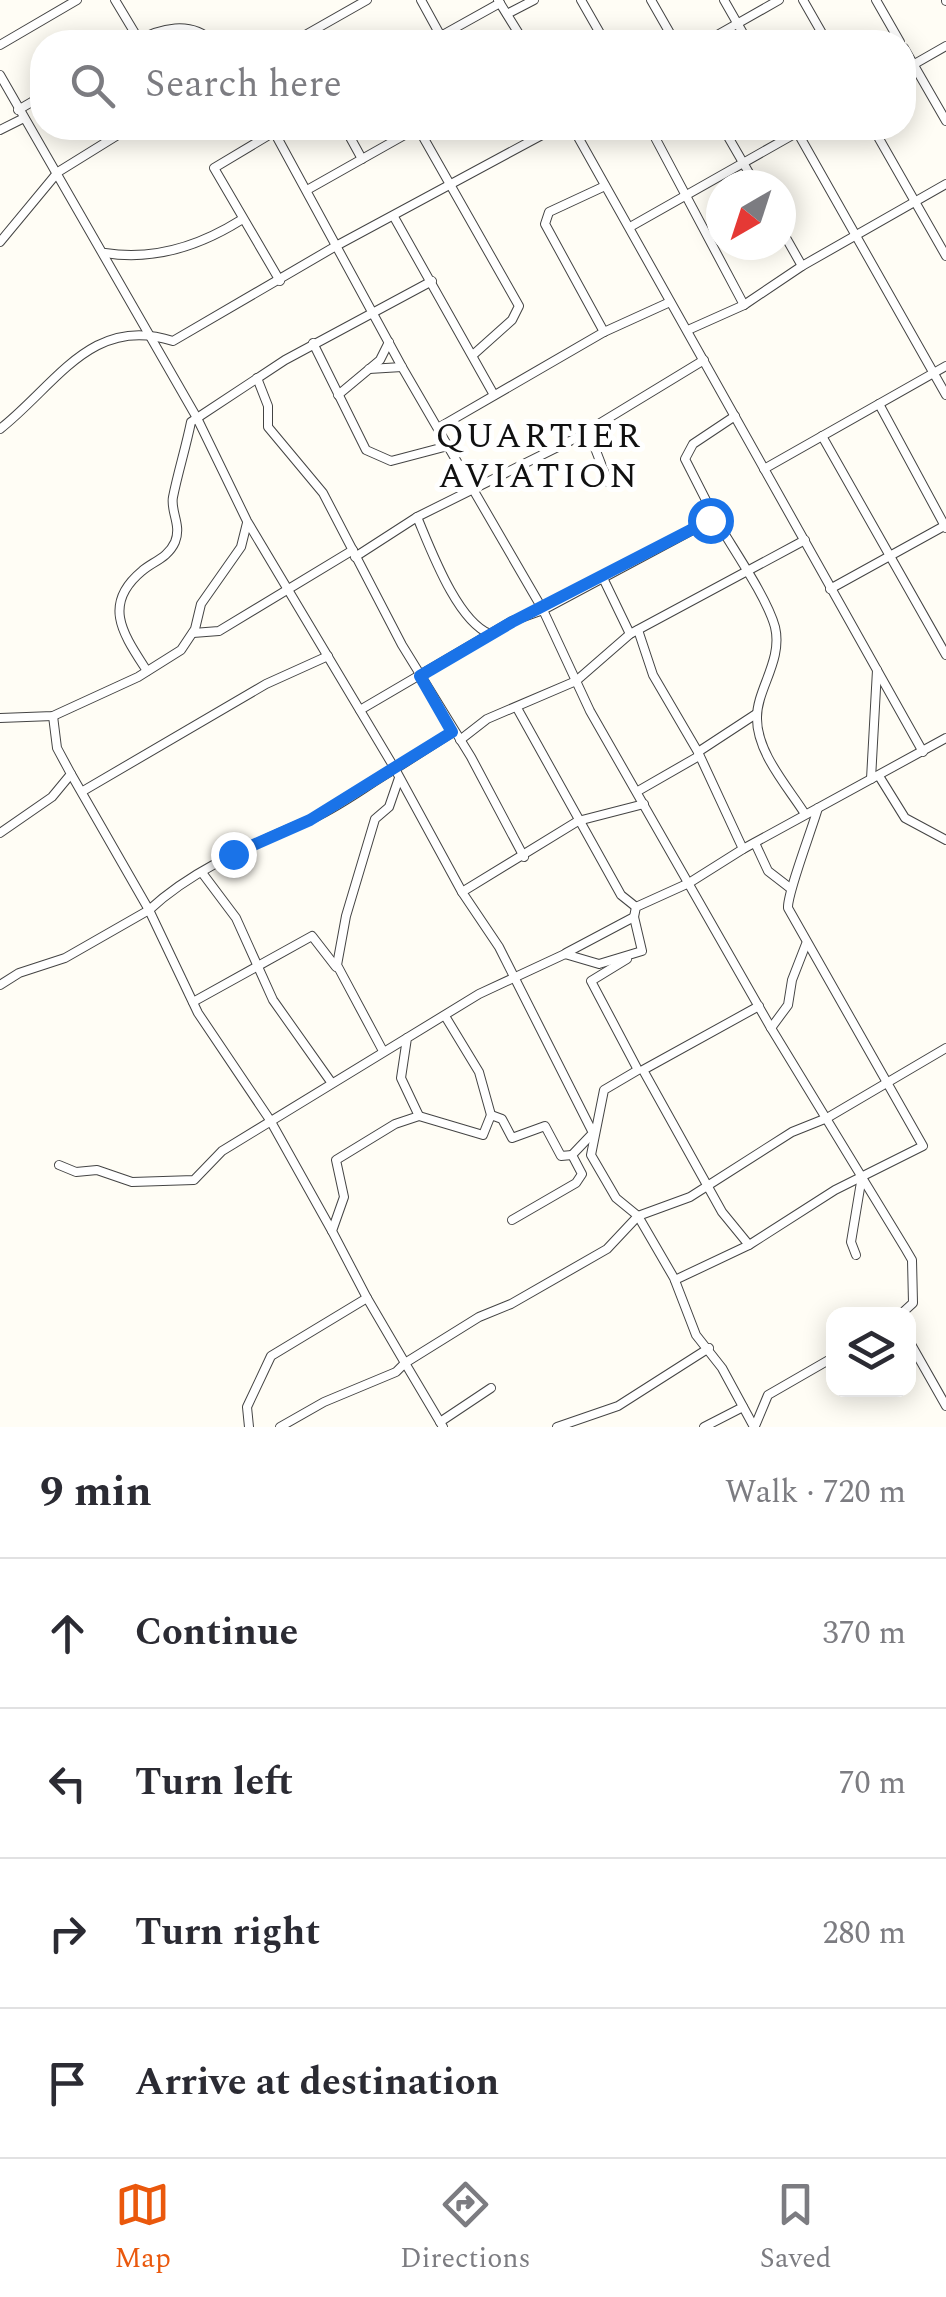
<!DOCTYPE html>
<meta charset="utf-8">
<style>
:root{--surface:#fff;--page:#f7f7f7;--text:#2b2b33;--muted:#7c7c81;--line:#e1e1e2;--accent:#ea580c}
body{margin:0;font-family:Spectral,serif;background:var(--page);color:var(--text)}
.controls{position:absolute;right:30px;bottom:30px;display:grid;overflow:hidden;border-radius:20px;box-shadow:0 5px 25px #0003}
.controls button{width:90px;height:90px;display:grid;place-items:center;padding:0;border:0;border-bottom:2px solid var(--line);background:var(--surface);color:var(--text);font:50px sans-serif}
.compass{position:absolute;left:706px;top:170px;width:90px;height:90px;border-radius:50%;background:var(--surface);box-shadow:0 5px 25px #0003;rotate:219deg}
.stop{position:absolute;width:30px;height:30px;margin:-22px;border:8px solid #1a73e8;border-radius:50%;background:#fff}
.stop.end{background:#1a73e8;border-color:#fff;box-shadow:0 2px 10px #0008}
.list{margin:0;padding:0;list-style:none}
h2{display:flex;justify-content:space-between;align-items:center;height:130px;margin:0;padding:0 40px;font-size:42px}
h2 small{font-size:32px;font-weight:400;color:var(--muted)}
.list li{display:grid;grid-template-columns:65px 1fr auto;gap:30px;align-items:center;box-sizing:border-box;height:150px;padding:0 40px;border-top:2px solid var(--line)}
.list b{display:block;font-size:38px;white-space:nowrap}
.list em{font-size:32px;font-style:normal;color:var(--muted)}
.icon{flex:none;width:55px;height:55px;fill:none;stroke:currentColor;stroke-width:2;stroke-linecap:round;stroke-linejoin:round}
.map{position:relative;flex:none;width:946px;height:1427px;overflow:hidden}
.search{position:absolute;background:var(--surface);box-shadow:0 5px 25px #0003;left:30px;right:30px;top:30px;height:110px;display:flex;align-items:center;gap:25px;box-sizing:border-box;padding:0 35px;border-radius:40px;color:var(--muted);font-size:38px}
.sheet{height:730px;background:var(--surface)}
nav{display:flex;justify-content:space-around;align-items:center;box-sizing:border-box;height:140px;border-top:2px solid var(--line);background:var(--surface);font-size:28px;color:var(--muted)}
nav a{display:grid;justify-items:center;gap:5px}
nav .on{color:var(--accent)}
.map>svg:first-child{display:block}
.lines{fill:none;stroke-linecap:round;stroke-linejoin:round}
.minor-casing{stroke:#444;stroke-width:10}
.minor{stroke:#fff;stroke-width:8}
.route{stroke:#1a73e8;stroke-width:12}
.labels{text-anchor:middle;stroke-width:10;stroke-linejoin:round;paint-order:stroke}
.neighbourhood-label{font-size:35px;letter-spacing:2.5px;fill:#111;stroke:#fff}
</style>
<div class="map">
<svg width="946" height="1427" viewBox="0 0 946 1427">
<rect width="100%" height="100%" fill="#fffdf5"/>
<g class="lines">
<g class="minor-casing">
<g id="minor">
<polyline points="115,0 139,40"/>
<polyline points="421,0 444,42"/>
<polyline points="498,0 524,42"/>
<polyline points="581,0 605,42"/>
<polyline points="651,0 675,42"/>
<polyline points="724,0 748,42"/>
<polyline points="803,0 827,42"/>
<polyline points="876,0 900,42"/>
<polyline points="946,0 946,1"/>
<polyline points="507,14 534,0"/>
<path d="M135,42C160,28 191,20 213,42"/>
<polyline points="293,42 367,0"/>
<polyline points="430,42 500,3"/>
<polyline points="705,42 779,0"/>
<polyline points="0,45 77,0"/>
<polyline points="904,48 946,121"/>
<polyline points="904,70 946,46"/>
<path d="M0,75L197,418L247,521L395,769C367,785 338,808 309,820C253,845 194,868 149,910L71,774"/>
<polyline points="18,110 42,96"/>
<polyline points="272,128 402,367 543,610 590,711 771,1028 905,1248 912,1260 913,1303 901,1314"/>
<polyline points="345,128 362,159"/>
<polyline points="418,128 519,306 512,320 474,354"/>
<polyline points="573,128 923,752"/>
<polyline points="650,128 744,305"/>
<polyline points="723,128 756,185"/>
<polyline points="795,128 946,395"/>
<polyline points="873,128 946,256"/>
<polyline points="0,130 24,118"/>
<polyline points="274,132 214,168 280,281"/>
<polyline points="307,190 417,128"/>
<polyline points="394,217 494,395"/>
<polyline points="630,227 805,128"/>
<polyline points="781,229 802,266"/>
<polyline points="0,242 58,172 129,128"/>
<path d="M105,253C154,261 201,245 241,220"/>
<polyline points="688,330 744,305 802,266 946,184"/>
<polyline points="604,332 545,224 549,212 605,186"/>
<polyline points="313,343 366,450 391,461 448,446"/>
<polyline points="369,369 402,367"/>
<polyline points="257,378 268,406 268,427 323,493 402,645 471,757 524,857"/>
<polyline points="338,395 380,360 389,342"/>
<polyline points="879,404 946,528"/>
<polyline points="438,428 604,332 670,302"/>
<path d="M0,429C56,385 92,314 173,341L336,246L555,128"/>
<polyline points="588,430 608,482"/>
<polyline points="822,436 946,655"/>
<polyline points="764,469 946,366"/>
<path d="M417,517C431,550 457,621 490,634"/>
<path d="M715,518C731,546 767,597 775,627C783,660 757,689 757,717C756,752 788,787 805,814"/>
<polyline points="355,557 417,517 574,439 704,360"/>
<polyline points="603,578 630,634"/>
<polyline points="830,589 946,525"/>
<polyline points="638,630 653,675 698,752"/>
<polyline points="193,633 219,631 353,550"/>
<path d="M147,671C124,635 101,605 142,571C152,562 168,558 175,542C182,525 170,511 173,497C178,472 186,447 191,422L285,360L432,281"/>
<polyline points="517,708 621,895 636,907"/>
<polyline points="360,710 512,621 543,610 715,518 685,459 693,444 735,416"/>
<polyline points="0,718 53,716 138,677 181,650 195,629 201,604 241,547 247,523"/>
<polyline points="453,732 395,769 462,892"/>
<polyline points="460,740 487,719 576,681 630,634 805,540"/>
<polyline points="879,776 905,818 946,840"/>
<polyline points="871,779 877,670"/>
<polyline points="83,791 266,684 328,656"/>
<polyline points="638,791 699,756"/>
<polyline points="0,833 52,797 71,774 57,748 53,716"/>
<polyline points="755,843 768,871 790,888"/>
<polyline points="743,849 698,752 756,714"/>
<polyline points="203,874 236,918 273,1000 331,1082"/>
<polyline points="566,953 634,917 636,907 689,883 743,849 946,738"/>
<polyline points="627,959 591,981 638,1070 604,1090 591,1155 616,1198 638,1216 674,1278 696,1335 722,1368 754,1427"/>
<polyline points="0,985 19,973 65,958 149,910 198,1013 270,1120 332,1231"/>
<polyline points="193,1002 312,936 336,967"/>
<polyline points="445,1016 479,1072 491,1115"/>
<polyline points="771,1028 788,1005 792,980 806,944"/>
<polyline points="383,1051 337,965 346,916 375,819 389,807 399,778"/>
<polyline points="419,1116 483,1135 491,1115 502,1119 512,1138 545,1126 561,1156 572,1155"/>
<polyline points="59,1165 76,1172 97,1170 132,1182 194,1180 222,1151 407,1038"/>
<polyline points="512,1220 576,1183 582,1174 572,1155 593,1133 499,947 462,892 578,821 644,804"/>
<polyline points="749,1245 722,1212 643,1070 759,1006"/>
<polyline points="856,1255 851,1242 862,1176"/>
<path d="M675,1280L749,1245L835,1190L923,1146L788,908C787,894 812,829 818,808"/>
<polyline points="908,1339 946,1406"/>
<polyline points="440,1422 491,1388"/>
<polyline points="755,1426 768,1395 834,1357"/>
<polyline points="249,1427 247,1407 271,1356 367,1298 332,1231 344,1197 336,1160 395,1124 419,1116 401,1078 407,1038 479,994 565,954 599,964 642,951 634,917"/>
<polyline points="280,1427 324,1402 396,1372 405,1363 367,1298"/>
<polyline points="443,1427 405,1363 479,1317 511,1304 607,1249 638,1216 690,1197 792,1132 827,1118 946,1048"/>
<polyline points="557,1427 618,1406 709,1348"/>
<polyline points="704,1427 743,1407"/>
</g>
</g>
<use href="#minor" class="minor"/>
</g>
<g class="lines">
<polyline class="route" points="233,854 310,820 452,732 420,676 512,622 710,520"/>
</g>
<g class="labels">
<g class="neighbourhood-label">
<text x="539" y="447">QUARTIER<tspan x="539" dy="40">AVIATION</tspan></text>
</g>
</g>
</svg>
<div class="controls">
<button><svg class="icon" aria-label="layers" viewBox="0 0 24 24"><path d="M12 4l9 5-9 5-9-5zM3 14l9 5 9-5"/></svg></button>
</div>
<svg class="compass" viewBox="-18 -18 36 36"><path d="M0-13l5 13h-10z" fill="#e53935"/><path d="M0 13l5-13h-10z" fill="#7c7c81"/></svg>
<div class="stop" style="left:710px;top:520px"></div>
<div class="stop end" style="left:233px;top:854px"></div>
<div class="search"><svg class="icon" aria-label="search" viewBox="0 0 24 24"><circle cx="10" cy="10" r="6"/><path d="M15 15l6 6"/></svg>Search here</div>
</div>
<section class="sheet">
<h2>9 min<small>Walk · 720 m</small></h2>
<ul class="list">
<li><svg class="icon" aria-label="ahead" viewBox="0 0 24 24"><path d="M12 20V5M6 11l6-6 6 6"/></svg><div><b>Continue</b></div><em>370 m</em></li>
<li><svg class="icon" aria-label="left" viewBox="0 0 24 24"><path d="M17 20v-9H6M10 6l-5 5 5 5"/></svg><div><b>Turn left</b></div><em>70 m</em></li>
<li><svg class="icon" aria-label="right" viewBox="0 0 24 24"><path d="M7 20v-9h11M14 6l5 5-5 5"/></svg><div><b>Turn right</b></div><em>280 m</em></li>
<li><svg class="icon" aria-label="arrive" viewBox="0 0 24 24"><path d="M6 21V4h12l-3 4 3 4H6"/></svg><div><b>Arrive at destination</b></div></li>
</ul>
</section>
<nav>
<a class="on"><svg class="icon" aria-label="map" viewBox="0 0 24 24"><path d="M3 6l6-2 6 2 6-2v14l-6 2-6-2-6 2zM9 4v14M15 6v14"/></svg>Map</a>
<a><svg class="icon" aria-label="directions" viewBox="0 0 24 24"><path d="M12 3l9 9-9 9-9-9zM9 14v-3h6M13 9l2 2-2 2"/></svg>Directions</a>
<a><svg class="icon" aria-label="saved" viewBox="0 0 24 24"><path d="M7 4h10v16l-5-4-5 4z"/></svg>Saved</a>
</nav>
